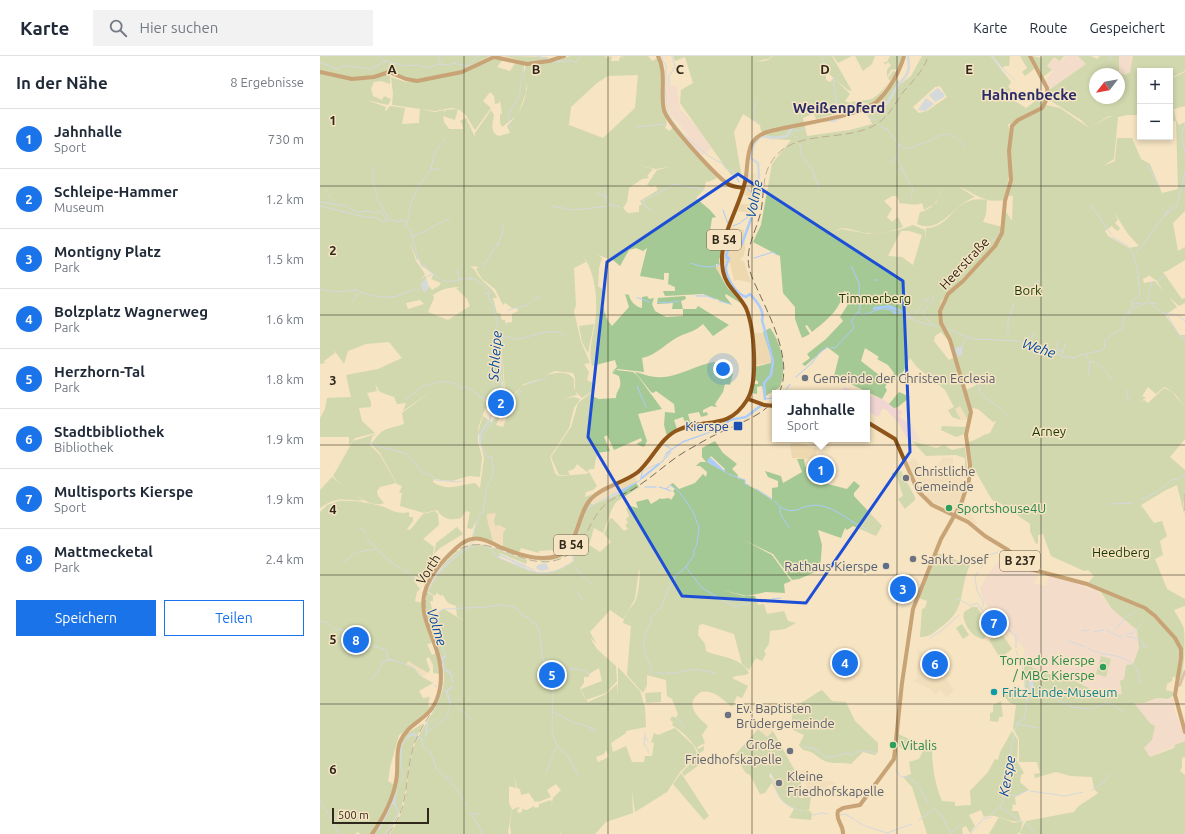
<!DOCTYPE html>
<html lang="de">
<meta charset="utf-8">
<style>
:root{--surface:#fff;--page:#f2f2f3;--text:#1f2937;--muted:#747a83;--line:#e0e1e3;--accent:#1a73e8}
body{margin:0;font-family:Ubuntu,sans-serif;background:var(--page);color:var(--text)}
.controls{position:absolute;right:12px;top:12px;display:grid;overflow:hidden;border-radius:0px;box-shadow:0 2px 6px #0003}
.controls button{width:36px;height:36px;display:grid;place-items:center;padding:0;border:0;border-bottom:1px solid var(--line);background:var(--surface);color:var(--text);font:20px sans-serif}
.compass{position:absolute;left:769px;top:12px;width:36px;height:36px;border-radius:50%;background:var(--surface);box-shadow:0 2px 6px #0003;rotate:239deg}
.scale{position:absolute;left:12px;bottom:10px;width:97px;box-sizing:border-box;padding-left:4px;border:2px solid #2f281b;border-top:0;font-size:11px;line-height:14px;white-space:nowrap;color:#2f281b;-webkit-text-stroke:3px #f6e4c2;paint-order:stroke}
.you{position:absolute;left:403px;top:313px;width:14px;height:14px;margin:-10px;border:3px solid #fff;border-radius:50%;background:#1a73e8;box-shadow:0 0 0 6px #1a73e833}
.badge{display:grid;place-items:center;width:26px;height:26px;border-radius:50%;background:var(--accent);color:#fff;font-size:13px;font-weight:700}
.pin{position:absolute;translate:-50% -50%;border:2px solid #fff;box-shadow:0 1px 4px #0006}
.popup{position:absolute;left:452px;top:334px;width:98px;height:52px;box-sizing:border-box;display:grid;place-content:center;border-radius:0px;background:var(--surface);filter:drop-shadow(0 1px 3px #0005);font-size:13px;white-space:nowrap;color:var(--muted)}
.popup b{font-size:15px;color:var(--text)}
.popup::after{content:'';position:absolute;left:50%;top:100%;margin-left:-8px;border:8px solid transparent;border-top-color:var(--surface)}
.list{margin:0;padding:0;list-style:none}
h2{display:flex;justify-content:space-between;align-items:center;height:52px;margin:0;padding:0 16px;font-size:17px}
h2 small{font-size:13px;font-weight:400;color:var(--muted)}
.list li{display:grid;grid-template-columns:26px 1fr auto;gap:12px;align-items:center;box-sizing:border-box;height:60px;padding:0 16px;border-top:1px solid var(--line)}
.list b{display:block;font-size:15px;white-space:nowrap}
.list p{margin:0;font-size:13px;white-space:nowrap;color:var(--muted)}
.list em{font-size:13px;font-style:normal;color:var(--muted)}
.actions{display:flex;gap:8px;padding:12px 16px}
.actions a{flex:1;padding:9px 0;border:1px solid var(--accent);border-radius:0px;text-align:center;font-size:14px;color:var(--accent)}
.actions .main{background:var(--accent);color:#fff}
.icon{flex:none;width:22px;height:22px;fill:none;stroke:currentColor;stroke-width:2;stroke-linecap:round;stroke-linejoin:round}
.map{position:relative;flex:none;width:865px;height:778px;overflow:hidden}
header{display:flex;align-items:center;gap:24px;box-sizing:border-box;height:56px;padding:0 20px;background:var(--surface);border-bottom:1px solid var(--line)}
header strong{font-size:19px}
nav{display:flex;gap:22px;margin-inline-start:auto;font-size:14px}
.search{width:280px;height:36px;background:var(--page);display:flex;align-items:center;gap:10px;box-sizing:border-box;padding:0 14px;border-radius:0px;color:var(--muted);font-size:15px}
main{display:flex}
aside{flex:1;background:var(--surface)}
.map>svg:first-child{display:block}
.built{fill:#eed8b0}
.industrial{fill:#f0d5d2}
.green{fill:#a5c994;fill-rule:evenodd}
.water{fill:#abccfa}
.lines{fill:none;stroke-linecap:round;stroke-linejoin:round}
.stream{stroke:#abccfa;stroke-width:1}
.canal{stroke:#abccfa;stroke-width:2}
.river{stroke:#abccfa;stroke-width:2.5}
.minor{stroke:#b9987c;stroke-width:2.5}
.major{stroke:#8f5519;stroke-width:4}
.rail{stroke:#766b57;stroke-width:1;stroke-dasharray:8 4;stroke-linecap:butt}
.marked{fill:none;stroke:#1d4ed8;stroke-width:3;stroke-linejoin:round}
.grid{fill:none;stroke:#2f281b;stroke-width:1;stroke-opacity:0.55}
.worship-dot{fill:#6b7280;stroke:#f6e4c2;stroke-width:1.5}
.transit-dot{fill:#1a4fb4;stroke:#f6e4c2;stroke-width:1.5}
.leisure-dot{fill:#2e9e5b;stroke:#f6e4c2;stroke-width:1.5}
.service-dot{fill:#5c6f8a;stroke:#f6e4c2;stroke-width:1.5}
.culture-dot{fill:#0f9aa8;stroke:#f6e4c2;stroke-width:1.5}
.labels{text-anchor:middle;stroke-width:3;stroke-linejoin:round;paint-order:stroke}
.shield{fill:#f6e4c2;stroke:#6b604d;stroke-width:1}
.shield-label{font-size:12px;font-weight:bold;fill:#2f281b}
.street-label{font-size:13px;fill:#2f281b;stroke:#f6e4c2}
.park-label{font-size:13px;fill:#173900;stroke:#f6e4c2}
.worship-label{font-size:13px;fill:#5b616d;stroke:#f6e4c2;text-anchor:start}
.transit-label{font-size:13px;fill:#164399;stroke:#f6e4c2;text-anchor:end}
.leisure-label{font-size:13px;fill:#27864d;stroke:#f6e4c2;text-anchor:start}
.service-label{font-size:13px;fill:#4e5e75;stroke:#f6e4c2;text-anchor:end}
.culture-label{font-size:13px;fill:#0d838f;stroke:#f6e4c2;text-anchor:start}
.water-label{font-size:14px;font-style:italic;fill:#004ba1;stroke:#f6e4c2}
.quarter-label{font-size:15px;font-weight:bold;fill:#292c66;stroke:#f6e4c2}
.grid-label{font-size:13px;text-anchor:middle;font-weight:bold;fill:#2f281b;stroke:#f6e4c2;stroke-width:3;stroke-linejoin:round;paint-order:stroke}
</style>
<header>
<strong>Karte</strong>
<div class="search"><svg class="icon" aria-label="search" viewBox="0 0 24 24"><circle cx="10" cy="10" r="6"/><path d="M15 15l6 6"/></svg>Hier suchen</div>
<nav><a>Karte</a><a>Route</a><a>Gespeichert</a></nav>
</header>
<main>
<aside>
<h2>In der Nähe<small>8 Ergebnisse</small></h2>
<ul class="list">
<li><span class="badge">1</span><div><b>Jahnhalle</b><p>Sport</p></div><em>730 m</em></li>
<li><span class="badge">2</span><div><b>Schleipe-Hammer</b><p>Museum</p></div><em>1.2 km</em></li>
<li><span class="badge">3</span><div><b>Montigny Platz</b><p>Park</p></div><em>1.5 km</em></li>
<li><span class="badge">4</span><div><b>Bolzplatz Wagnerweg</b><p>Park</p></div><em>1.6 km</em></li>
<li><span class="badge">5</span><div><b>Herzhorn-Tal</b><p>Park</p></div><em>1.8 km</em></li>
<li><span class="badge">6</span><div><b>Stadtbibliothek</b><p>Bibliothek</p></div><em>1.9 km</em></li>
<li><span class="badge">7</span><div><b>Multisports Kierspe</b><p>Sport</p></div><em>1.9 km</em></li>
<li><span class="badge">8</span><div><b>Mattmecketal</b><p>Park</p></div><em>2.4 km</em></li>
</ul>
<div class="actions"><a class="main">Speichern</a><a>Teilen</a></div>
</aside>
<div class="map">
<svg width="865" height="778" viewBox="0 0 865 778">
<rect width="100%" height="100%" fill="#f6e4c2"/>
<g class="built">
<polygon points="428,117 437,118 431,157 416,155 420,148 431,148 433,142 422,138"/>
<polygon points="410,171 424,174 425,193 424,199 420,204 424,205 431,227 418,224 414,225 410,207 401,207 403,221 399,219 396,212 399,202 401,202"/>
<polygon points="433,277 442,277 445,279 451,301 451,307 435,309"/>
<polygon points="640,350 648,364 641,364 635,353"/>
<polygon points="476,387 487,389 497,393 494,403 472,402 470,388"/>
<polygon points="622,401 633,402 633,407 630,415 618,410"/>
<polygon points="595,402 608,425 606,420 609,411 646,425 641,444 635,456 633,457 614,449 605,442 610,433 609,428 604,432 599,423 594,424 587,407"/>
<polygon points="314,420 317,425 300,436 272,448 270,445 276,439"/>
<polygon points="647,456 651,458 657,467 654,469 642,461"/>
<polygon points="167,457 177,457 179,469 186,473 183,477 183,491 173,487 173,480 169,476"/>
<polygon points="597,593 612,600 616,599 630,619 626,623 634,635 626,641 621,634 615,638 611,633 593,625 597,623 597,617 596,617 599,605"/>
<polygon points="88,605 100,612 107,618 102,620 99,619 98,615 86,610"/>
<polygon points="448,668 453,675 447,681 440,676"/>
<polygon points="478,714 490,715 489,720 492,720 492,723 515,726 515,729 508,729 507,735 489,735"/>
</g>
<g class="industrial">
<polygon points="746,0 758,0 766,8 729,34 725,26 733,15 727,10 735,1 741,6"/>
<polygon points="799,0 813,0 810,16 808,18 803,18 799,15"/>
<polygon points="350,29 356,30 357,33 360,53 376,70 392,92 381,100 365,82 368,79 351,58 346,40 347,30"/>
<polygon points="524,331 544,337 522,337"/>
<polygon points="547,338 562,343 583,356 579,360 586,366 589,364 601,386 587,382 579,368 568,355 563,352 558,361 547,355"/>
<polygon points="688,495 719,517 714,527 726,530 729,519 764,529 766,532 769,530 777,534 792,553 817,574 819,592 813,608 806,609 802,638 787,638 777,635 750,622 739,621 701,607 705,594 664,546 660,533 667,519"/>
<polygon points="854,641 854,654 865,679 865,685 830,701 824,692 831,684 835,670 829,667 813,646 817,648 824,648 837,642 848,644"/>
</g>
<g class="green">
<path d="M0,0H170L142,15L100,24L86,23L68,15L51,20V22L65,18L70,19V28L61,25L54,26L51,33L53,40L62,44L64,40L71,43L68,49L46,44L66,51L65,54L66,55L70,50L85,52L82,68L99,67L100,53L115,56L124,54V58L125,54L138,53L135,64L123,60L124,66L129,73H143L142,68L140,65L146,62L155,81V77L171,54L174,59C173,67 169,76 179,80L190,77L187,70C202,55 210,40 204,18L207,33L200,53L196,60L182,71L180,66V58H182L180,44L179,47L175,48L174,40L170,36L163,45L171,52L155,74L145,58L138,53L131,52L115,55L72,49L73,37L71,21L86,26H94L148,14L173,1L184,2L177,11L190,15L196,6L204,9V18L206,9L237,5L250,0H285L287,2L292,0L291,5H299L300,1L306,2L300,0H328L332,5L338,2C346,17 340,35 343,52C344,60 349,64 345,72L350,75L353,71L358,75L373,96L397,122L388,126L386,125L384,134L376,142L390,154L396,161L392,162L389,182L402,188L401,202H399V208H396V212L407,231L422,248L406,238L405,240L412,249L383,238L345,240L343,235H355V231L348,228L349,217H344V224L320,220L327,192L323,195L316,192L309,194L300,210L293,204L277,199L282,202L279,212L278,230L282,233C282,245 283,260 292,270L309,251L305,238L309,239C310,245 316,251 322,252V241L327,240L329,243L334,242L332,248L335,255L346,261L363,260V253H352L353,247L337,248L338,242L365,240L366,243L361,245L363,253H376L378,250L409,269L393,280L383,268C376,275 369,276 360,280C347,286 337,299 322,302L324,316L298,313L292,316L297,311L295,304L272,310C268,294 273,282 275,267C278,246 276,217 263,200L266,206L254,212L256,249L254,255L261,286L270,307L264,308L269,316L267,324L275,328C274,335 268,338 262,342L255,335V322L253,317L235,315L226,319C235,318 246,313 254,323V332L257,339L243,343L254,341L260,343L254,352L249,372L230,401L235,417L238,420L266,418L269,416L277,430L273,434L266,436L265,441L286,433L268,443L272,449L301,437L316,427L319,431L296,446L292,453L283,477L274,472L269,489L280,496L291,486L284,478L290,462L293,463L304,475L308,473L305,469L308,467L306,463L309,460L306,452L310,450L318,452L316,446L328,443L331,448L341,442V443L349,442L351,444L355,438L353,435L355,433L350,429L353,427L359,433L375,427L383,418L386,421L387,416L380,410H376L380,406H386L382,401V392L395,385L403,397L417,408L412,413L418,419L417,422L425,424V428C435,432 443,438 452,444V432L458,431V425L448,421L445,415L461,420L463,427L482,416L477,403H484L485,411L496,408L499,423L501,422L504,427L527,433L534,425L540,430L534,437V440L562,470L556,480L533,470L527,474L525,472L521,482L498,474L502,489L500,514L479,523L472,524L453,498L424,484L452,499L471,525L464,528L465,537L446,536L427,540L402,534L424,540H435L438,549L444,548L447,558L464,555L468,565L476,567L465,573L450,575L449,588L444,595L446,598L442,605L436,602L429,614L422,608L414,578L383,568L379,569L378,579L385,588L386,595C400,602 420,600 429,617C423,621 417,618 412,622L428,630L422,642L417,640L412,651C402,643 394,633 381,636C363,647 377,661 388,670L382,679L385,687L377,691L378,693L384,690V694L379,698C374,686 363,676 352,669L353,666L350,664L352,660L356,662L358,658L352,643L347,640L346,624L327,619V629L323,637L307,619L311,570L303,567C305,557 310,553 315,546C318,542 321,517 319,513L315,543L303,563L290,554L270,576L276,587L270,582L277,593L296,610L297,625L286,637L266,644L261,633L282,625L279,612L269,618V621H264V627L260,632L264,641L268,646L286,638L297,628L298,640V611L320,635L325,651L326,671L306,675V677L291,687L293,696L306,690L312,706H324L325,700H332L334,687L331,686L334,677L338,679L355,672L373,689L378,699L360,716L347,736L315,756L312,735L313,757L286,766L275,778H241L240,776V778H191L190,769L192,754L198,751L200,752L197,754L198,757L202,756V753L207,754L214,750L215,752L219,751V748L231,744L232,746L228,766L233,742L241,734L236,728L227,734L231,741L218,746L217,745L215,746L209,737L201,739L200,733L197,732L194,719L196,732L189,730V747L192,753L188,776L189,778H70C93,745 83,721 95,688C105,664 125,647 124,619C123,590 100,565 107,536L113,540V545H110L113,557L118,559L120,555L124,553L144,565L137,560L136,550L128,547L122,538L121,540L117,537L114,540L108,535C115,516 140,483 164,489C177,493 193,499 207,504L206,508L180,497L179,502C210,514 222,527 254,505L253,497L234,504L219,505L220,503L236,501L235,496L232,494L219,495V497L201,492L199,497L183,491V477L186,473L179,469L175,470L174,464L176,457L167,458C167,469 172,477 173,487L152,482L156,465L152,473L147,472L150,456L146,455L141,462C131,465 123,463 117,454L104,457L80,450L82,437H79L82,430L77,428L60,397L51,388C65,370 63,375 84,368L82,357L113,334L83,355L86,347L77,348L74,341L60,336L55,328L57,335L47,337L51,346V351L39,352L42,365L55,377L35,382L29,390V381H0V362L5,353L7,342L31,341L26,319L58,313L82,302L69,286L46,288L28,295L24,308L14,294L15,297L4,305L5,307L0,308ZM318,19L315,52L283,82L249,69L248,76L251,51L277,27L288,20ZM316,109L336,113L350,111L337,114L327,129L332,131L335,129L338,134L320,145L322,148L319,150V156L308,157L303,152L307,146L309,132L322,123L329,122L327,120L333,113ZM90,186L97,204L99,203L102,210L114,218L111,223L121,227L119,230L112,234L109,230L104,236L101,229L107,221L105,220L101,224L105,218L96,205ZM150,210L159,211L156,213L162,223L175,233L183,249L185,247L192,252H197L198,255L192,258V266L186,267V271L185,264H182L180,257H177L173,242H177C173,232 167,230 160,222C156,217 155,213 150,210ZM140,231L136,232L147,243L150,250L128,264L108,256L114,242L113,239C121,233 130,231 140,231ZM100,244L104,248L88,253L86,247ZM182,292L185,335L190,342L204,328L222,322L202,330L188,347L182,350L181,358L187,360L183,371L176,369L180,360L171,366L163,360L158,376L164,402L160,432L155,427C139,429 127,436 113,426L114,423L132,425L149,420L160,421L162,401L158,386V372L165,353L172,349L163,344L176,346L177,343H181V316L186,348L188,344L184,335ZM391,400L405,413L404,415L387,406ZM286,694L289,701L278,706L276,701L284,698Z"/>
<polygon points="185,0 227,1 229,4 208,7"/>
<path d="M353,0H452L448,3L437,5C444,6 448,5 453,0H512L532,35L528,34L509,18L508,14L506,15V24L510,26L514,22L530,38L525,45L529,47L535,45L538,53L526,57L521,50L515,52L516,58L496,63L494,57L483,62L487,80L530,74L552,68L546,54L560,55L561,51L559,47L556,48L575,22L580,26L569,42L570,43L563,48L567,49L579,29L591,20L602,0H671L691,26L688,31L691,33L687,40L706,52L721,41L726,44L722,51L690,68H688C694,92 690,120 684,144C663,148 656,137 639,131L655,141C633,148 621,179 597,168L600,156C613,153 618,145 622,132L616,147L604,154L602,147C594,151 587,146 580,148L577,140H572L564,145L572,153L567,161L572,166L578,161L583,171C573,175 558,178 548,177C531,176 522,164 508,182L515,175L522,173L549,178L579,174L593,169L605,174V185L599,208L605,185L606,172C633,172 633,138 667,144L666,158L663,166L683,171L678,185L621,245L618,260L621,271L628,284L621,276L615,280L614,285L629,304L633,302L635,304L650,352L648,364L640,350L635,353L641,364L632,361L628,354L634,351L625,334L597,311L590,302L583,316L571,326L569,325L574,317L568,309L557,303L559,301L545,292L541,305L568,326L565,331L567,334L562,343L514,320L519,300L507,291L485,310L482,308L490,302L487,298L506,283L523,265L520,261L527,250L530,237L524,235C520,254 507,264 492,276L487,269L485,270L490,278L482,282L475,263V251L463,237L460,200L433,186L441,169L452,108L471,84L451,83L441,75L440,69L423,58L414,76L421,117L411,119L360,47L361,34L373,27L365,1L355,5ZM620,30L627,41L607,55L599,57L593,51L615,31ZM581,175H589L602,179L593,209L582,201L568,200Z"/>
<polygon points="513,0 532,0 518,7"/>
<polygon points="535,0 555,0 552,8 543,15"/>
<polygon points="570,0 583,0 577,13 571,14 567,21 567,14 571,9 568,6 565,9 564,6 567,6"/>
<polygon points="673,0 690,0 689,10 685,10 682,12"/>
<polygon points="700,0 708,0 714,13 705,20 702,16 707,12"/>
<polygon points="712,0 721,2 723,0 744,0 740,5 734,1 727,10 732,14 723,21"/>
<path d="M758,0H771L777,3L780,0H799V16L805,19L810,16L813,0H865V15L850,22V15H820V33L817,37L820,34V59H807L798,61L794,103L783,110L795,105L797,82H812L821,103L830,108L842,137L858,133L856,65L850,66V23L865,16V50L854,53L856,64L859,69L865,66V155L853,167L858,195L865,191V204L847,215L843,216L862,243L865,242V247L859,250L849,241L857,251L845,259L860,279H865V383L850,401L865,414V436L863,448L865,461L857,429L846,434L821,449L834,467L842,465L847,480L840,485L843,499L835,503L847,533L865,543V550L854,554C857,560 862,566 864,573C865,583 865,622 858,630L862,601L856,581L842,565L829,553L768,527L774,520L768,514L764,515L731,500L723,478L718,479V487L716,488L710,475V468L680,447L672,444L656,416L652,415L647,386C656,385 661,379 670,377L676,365L673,366L658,353L652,352L646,334L656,329V325L650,321L642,322L621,264V256L624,245L682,181L685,165V154L692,165L693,140L687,139L692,124L690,99L693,73L696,67L726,49L740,52L769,72L789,61H793L789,60L769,72L761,64L728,43L729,34L766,8ZM775,18H799V42H775ZM794,156L808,178L819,190L809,192L788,180L785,175L793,169L792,171L798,175L800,172L795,167L798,164ZM827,218L837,225L843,235L835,225L824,227L823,223L829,220ZM828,331L836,338L844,331C853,335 858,341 863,349L852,336L844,332L828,347L824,344L819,346L826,342L822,340Z"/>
<path d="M573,15L576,16L559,41L548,49L547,47H542V44C555,46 562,34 570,25L568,22Z"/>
<polygon points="274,268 268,297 262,286 259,270"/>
<path d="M450,272C462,288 467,313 460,331L444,341L442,330L437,331V338L431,337L433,328H438V325L433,324L435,311L451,307V301L443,276Z"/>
<path d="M394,306L413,318L410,329L405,328L403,336L395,348L397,351L391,350L383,354V357L387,356L388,359L381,361L379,356L368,358L371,368L366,369L363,361L354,364L357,373L347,380L344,369L345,356L355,357L354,348L336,335L333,337L331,336L315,316C322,317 329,321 336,321C356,323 375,309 394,306Z"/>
<path d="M296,314L313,316L317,319L342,353L318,358L327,385L324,391L316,388L322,385L321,382L294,394L287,379L284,381L290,395L277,397L274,413H270L267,416L257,408L254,413L248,415L250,419H239L231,401L251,371L258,347L272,336V340L279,343L296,342C297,331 303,334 299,320L292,317Z"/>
<polygon points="579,336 590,341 578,351 574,352 569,348"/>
<polygon points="622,370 646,371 644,378 636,381 621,374"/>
<path d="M56,378L52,381L50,389L60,399L76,427L60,431L57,435L58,440L64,447C50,454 22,430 13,420L33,385Z"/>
<polygon points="592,385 616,392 624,389 632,394 645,391 647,411 645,422 643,421 645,414 645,402 636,399 606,400"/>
<polygon points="581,415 595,441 595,444 585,453 578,443 583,440 577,421 573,422 572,417"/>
<path d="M12,421L43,445C25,444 17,440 0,452V434Z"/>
<path d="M19,445C32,444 44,446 57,449C68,451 77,460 89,456V461H93V465L87,473L90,474L103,458L115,455L118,458L119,469L103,483L114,491L112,504L113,514L101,523L95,520L94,525L100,533L97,536L95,545L102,547L104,564L112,587L107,588L112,599L116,597L120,618L113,617V609L109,601L106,603L110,614L108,617L88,605L86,609L95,613L99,619L113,627L99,635L103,642L110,641L108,649L112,652L94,669L79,679L70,711L68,725L76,730L80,689L86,678L104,667C98,677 93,687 91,699C85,728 87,754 67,778H40L38,776L35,778H0V456L7,449Z"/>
<polygon points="137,471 143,478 120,492 114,498 116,487"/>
<path d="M617,497L650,509C637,537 649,553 617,574C611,579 608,581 600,581L602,553L605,552L607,545L599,542Z"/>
<path d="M780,535L825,554L848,575L859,591L860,596L857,623L853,620L852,625L847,628L846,634L853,636L854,639L848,643L837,642L824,647H814L830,667L835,670L832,684L824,692L830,701L854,692L855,689L865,685V701L862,702V711L860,715L865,719V778H701L699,776L697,778H669L679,761L694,767L703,765L700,776L706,765L754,756C758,748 770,744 778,737L774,733L772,721L751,720L736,716L715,722L714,718L720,717L717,706H699V683L693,672L696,649L690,647L683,639L685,635L705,642L704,608L739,622L755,625L777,636L786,639L802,638L800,625L804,623L806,609L813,608L819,592L817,574L792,553Z"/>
<path d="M652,551H657L670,573L664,583C653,583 641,566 644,556Z"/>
<polygon points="642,568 649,579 643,583 636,572"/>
<polygon points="680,575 692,593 682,601 679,600 669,584"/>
<polygon points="781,600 791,603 786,621 776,618"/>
<path d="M502,634L512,645L526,646L535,665L558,687V696L555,699L543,696L531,708C523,706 515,708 508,706C497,703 497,696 483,694L479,689L484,679L471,673L473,650C484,647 492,639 502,634Z"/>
<polygon points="341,636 341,646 326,647 325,637"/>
<polygon points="681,645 683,661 679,661 678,666 670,665 670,657 673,656 673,649"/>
<path d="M438,673L447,681L453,675L481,726L480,742L491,741L489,754H484L490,755L492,758L491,764L469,762L474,753C459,745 460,741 452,727L455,725L451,717L449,720L453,725L445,737L440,738L430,719L426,717L414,700Z"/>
<path d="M692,675L698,684L697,705L704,717L701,719L700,726L709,734L695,741L696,749L693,748L692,755H698L701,765C688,768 678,756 664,761L661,754L649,759L655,770L650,777L646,770L642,772L643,778H607L592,731L583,721L591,718L589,706L599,703L607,687L612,688C612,709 614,726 622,745L635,746V750L651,749L650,735L668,716L675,703L678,704L680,696Z"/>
<polygon points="578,678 596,686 585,695 579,690"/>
<polygon points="379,700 383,706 364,720 362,716"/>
<polygon points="361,717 389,760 384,764 353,728"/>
</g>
<g class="water">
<polygon points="618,32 625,39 624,41 615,46 609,39"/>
<polygon points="606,42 614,48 605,55 598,54"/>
<polygon points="106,221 109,232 104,236 101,229"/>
<polygon points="570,249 591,259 591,262 579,255 566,252 553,254 553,251"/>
<polygon points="643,290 642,299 637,300 634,292"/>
<polygon points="181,314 183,336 186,342 185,346 181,342"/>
<path d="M404,367L400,373L362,387L349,396L337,410L338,408L323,415L321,424L301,437L276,447L270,451L265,459L253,495L254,505C231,521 219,520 195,509C190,506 183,505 178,502C174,499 171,493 167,491C159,487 145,493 139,499C124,512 101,531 110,554C113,562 118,569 120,576C122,584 123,592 126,600V602L123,603L125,613L131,616C133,624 136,630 128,635L131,648L128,658L108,667C107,673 109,682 102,684L92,679L85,685L82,691L81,707L84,721L78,731L75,746L79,758L65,778H64L78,757L73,747H72C75,738 78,730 83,721L80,708V694L82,688L88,680V678H93V676L102,683L105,682L106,667L126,659L130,651L126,635L133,629L130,618L124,614L121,601L125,600C122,593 121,585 119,577C117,569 112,562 110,554C102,534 118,514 133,502C144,493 151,488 165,490C171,490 174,498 179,501C184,505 191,506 196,508C220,519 230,520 253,505L251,495L269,450L320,424L322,415L341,406L347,396L363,385L389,376Z"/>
<polygon points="390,401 408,418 387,406"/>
<polygon points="180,498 207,510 206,512 180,500"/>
<polygon points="226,507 229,513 221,515 216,512 218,509"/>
<polygon points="708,615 711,615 715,636 711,640 709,639"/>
</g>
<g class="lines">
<g class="stream">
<polyline points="59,0 60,1"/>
<polyline points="118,0 121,9"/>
<polyline points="216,0 229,3"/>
<polyline points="342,0 343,5 346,9 346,29"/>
<path d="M352,0L355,11L349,20V28L345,32C346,41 346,51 350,60C357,75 387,102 402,107L406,113L413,115L419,126"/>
<polyline points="501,0 506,10"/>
<polyline points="672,0 690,20"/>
<polyline points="61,2 65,5"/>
<polyline points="673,2 683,16"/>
<polyline points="790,4 791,0"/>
<polyline points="0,6 16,13 23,10 46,12"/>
<polyline points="233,6 250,5 256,6 261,0"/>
<polyline points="47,13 50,13 66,5 85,10 100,9 107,12 119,8 130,9 133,7 148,10 159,0"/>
<polyline points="507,14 509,14"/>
<polyline points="692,21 695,24"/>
<polyline points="513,22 518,58"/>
<polyline points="544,55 550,63 553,63"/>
<polyline points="434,58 434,53 437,46"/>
<polyline points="435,62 438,68"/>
<polyline points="554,64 555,64"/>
<path d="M189,66C187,57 195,48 199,40C200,38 202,17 203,12"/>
<path d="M865,67C860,81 862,81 865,97"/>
<polyline points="189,68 191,72"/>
<polyline points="317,71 346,68"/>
<polyline points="560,71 567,73"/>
<polyline points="567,73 578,88 587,93 607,86 618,80"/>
<polyline points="470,75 475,81 477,81"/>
<polyline points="470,75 477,75"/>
<polyline points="478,75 484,72"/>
<path d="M619,80C630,74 638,83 645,91"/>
<polyline points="480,88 481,98 493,115 499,133"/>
<polyline points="577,101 588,125 593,132 591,141"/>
<polyline points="570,107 577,101 578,89"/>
<polyline points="53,110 53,126 58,143"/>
<polyline points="828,110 836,125 838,132"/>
<polyline points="111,113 120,113"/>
<polyline points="576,116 581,113"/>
<polyline points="361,130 362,130"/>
<polyline points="363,130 383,133 389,138"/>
<polyline points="426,131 435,141"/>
<polyline points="6,134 11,142"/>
<polyline points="285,135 288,148 300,151"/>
<polyline points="277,137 285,141"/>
<polyline points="59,145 69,163"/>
<polyline points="0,146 26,150 36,156 48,155 56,157 61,155 67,165"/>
<polyline points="11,146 11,144"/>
<polyline points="770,148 791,178"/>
<polyline points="0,150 50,162 55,161 63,166 66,165"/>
<polyline points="231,150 254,154 290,150"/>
<polyline points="403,154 408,168"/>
<polyline points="333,155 325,150 323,145 355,128 360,130"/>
<polyline points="844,158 846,159 857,150 865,116"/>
<polyline points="845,158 848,154"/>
<path d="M69,164H75L77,166L84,164L87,168L85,169L90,173L98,202L102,211L106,210C108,216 112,217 116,220C129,231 137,222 151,222C157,223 164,229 168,233L169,243L175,251L173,254L178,266L175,275L178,279C171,288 174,318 173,330L177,336L176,362C169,369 164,378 160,387L167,401H172L173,419L166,434L163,457L160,458L153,479L154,481"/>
<polyline points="421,166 432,158"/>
<polyline points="87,168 91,148 98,131 111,113 114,98 125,83"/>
<polyline points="413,170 420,167"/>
<path d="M833,175C839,165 846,159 853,150"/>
<polyline points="92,180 106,175 114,170 130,162"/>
<polyline points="792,181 808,190"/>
<polyline points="177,190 183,175 182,168"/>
<polyline points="810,191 816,207"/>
<polyline points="820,193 832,176"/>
<polyline points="814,198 818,194"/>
<polyline points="404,202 409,203"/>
<polyline points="434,202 453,196 457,199"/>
<path d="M371,207C380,211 393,213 400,208L401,202"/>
<polyline points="163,210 176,190 180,188"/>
<polyline points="531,210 539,227 540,253 538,256"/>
<polyline points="137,214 140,224"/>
<path d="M640,214C650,202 665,193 675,182"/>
<polyline points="108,220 113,218"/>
<polyline points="149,223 152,224"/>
<polyline points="554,224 558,224"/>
<polyline points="838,225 845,219"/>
<polyline points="713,228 722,223"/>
<polyline points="834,229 836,227"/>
<path d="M0,233L15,236L36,234C48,240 67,244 81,239"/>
<polyline points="164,237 168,238"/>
<polyline points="82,238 95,233 97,235 100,232"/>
<polyline points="376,240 387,240 395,243"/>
<polyline points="317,242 318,242"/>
<polyline points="319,242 329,246"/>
<polyline points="213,244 221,240"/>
<polyline points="33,245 38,237"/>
<polyline points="399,245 410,248"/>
<polyline points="338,246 347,247 359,245"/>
<polyline points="829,247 843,257 857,259 865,265"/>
<polyline points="831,247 836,248"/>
<polyline points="602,248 604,245 610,242"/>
<polyline points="813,248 821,247"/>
<polyline points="813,252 812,245 820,240 817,209"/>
<polyline points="188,254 208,249 212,245"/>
<polyline points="808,254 808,258"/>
<polyline points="846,257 859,279 865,284"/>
<polyline points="591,263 601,250"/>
<polyline points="611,268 602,257 613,244 614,240"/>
<polyline points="612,268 618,271"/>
<polyline points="627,273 653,283 698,285 720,295 741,299 742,302 745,300 749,302 750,301 754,302 760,299 783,294 785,291 784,285 788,284 790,280 803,272 802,265 806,258 810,257 810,254 828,246 831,226"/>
<polyline points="688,273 688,265 694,248"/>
<polyline points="687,279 689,275"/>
<polyline points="178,280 185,281"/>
<path d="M187,280C190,281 193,283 195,283C212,282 229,270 245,279"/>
<polyline points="711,282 715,276"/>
<polyline points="176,283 184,283"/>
<polyline points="737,286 737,294 743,296 742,299"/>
<polyline points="642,290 646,282"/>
<path d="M511,292H515L533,273L534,270L531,265L538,256L542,259C549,258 557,253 563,253C579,253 593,267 611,269"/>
<polyline points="743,296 745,288"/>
<polyline points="766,299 768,303"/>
<polyline points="180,300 182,288"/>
<path d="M769,305C778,305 788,317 792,324"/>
<polyline points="476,321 492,307 500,296 508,291"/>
<polyline points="768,321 770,306"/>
<polyline points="207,328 226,322"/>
<path d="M658,328C658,341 675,346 681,354"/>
<polyline points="317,330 326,351"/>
<polyline points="807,334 807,342 812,345"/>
<polyline points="464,337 470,328"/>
<polyline points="194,342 203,334"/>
<path d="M85,343C92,340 100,331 104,330C113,327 130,321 141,332L147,331L167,345L176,346"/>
<polyline points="445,343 452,342 455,338"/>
<polyline points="684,357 688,360"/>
<polyline points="47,387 50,388"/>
<polyline points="51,388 87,398 104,418 109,418 116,424 139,426 142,425"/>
<polyline points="345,389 351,393"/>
<polyline points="341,407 351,396"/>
<polyline points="408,418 425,424 425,428 429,429"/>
<polyline points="325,431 336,431"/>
<polyline points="339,431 346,433 351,429 360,437 366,445"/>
<polyline points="346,433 351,435"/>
<polyline points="436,433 452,443"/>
<polyline points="821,444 837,436 853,423 856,424 865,419"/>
<path d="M454,445C460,451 467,457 476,454"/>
<polyline points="789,448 813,447"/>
<polyline points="460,451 460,457 469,472"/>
<path d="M477,454C507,439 522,463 548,474"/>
<polyline points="40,473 44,474 45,478"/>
<polyline points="46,482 69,505 80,512"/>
<polyline points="148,491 155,484"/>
<polyline points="38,496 56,493"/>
<polyline points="24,506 35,497"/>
<polyline points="207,511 214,514"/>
<polyline points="255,511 265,523"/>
<polyline points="366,511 381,531 397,541"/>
<polyline points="661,512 669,499 678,496"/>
<polyline points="83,513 90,519"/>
<polyline points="658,516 655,521 657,535 663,545 663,550"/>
<polyline points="93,521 95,522"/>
<polyline points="266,523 271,527"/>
<polyline points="255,533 263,545"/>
<polyline points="398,542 416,551 441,543"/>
<polyline points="452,543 461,542"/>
<polyline points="636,543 640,544"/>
<polyline points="642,545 649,549"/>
<polyline points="650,550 657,547 661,553"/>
<polyline points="166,551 181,549 195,551 202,559 209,562 213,568 216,568 219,574 222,599 233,628 232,676 237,689 226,717"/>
<polyline points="662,551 661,553 667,559"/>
<polyline points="125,553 165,551"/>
<polyline points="669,559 675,559 679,566 696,580 696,592"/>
<polyline points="0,565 8,567"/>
<polyline points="116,567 118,566 118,556 123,553"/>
<polyline points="10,569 15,574 19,573 31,576 32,580 40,586 67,594 67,602 93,611 102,621"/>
<polyline points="796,573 807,560 814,557"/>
<polyline points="787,574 800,581 802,580"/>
<polyline points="762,575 769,574"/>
<polyline points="773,576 784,574"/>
<polyline points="807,578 813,577 823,566"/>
<polyline points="807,580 818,583 824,587 823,591 828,590"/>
<polyline points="610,582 621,575 639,559"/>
<polyline points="749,585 765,591"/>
<path d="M768,592C781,602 806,595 817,613C819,617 819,624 820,628"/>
<polyline points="696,595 698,600"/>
<polyline points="698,602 700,604"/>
<path d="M227,611C241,617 258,608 270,618"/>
<polyline points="335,616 344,618"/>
<polyline points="346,617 354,617"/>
<polyline points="355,617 374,613 396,617"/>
<path d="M331,618C332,609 326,602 324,594C322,586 327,571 332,565L331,562L342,550L349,531L354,526L355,520L366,511L374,499V494L377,488L379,471L373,456L366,445"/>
<polyline points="51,624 58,616 63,605 72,604"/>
<polyline points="114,629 117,631"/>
<polyline points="123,633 127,636"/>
<polyline points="707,644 719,638 728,639 752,651 769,653"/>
<polyline points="137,650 141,655"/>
<polyline points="771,653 787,647 792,648 803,656"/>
<polyline points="142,655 152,663"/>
<polyline points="232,655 254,667 267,670 275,677"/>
<polyline points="356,661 365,671"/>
<polyline points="697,668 718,672"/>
<polyline points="268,671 275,673"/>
<path d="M695,675L697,667L704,663C708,646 707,624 701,607"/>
<polyline points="107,676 129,660"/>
<polyline points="325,677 324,687 326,691"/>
<polyline points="325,681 328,685"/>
<path d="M102,684L103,691C114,695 113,710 120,717C133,728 138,732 146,750"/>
<polyline points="237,690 247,699 258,719"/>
<path d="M484,690L495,693L506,701H512L526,697L533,699C540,693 547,694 555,697"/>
<polyline points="327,693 329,697"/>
<polyline points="689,711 695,712"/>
<path d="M576,714L581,721C597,719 601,737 609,748"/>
<path d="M451,717C458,740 457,747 482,755"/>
<polyline points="126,720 132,723"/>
<polyline points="772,734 785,725 790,717"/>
<polyline points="710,735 745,740 763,736"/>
<polyline points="683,740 688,738 696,740 708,734"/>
<polyline points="0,745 13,765 18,778"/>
<polyline points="680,751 701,765"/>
<polyline points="613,752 623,761 631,778"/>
<polyline points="149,755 159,770 162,778"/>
<polyline points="152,758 160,758"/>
<polyline points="493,759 502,757 508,758"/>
<polyline points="519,759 525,758 534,763"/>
<polyline points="671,759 682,748 694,678"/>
<polyline points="535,764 543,769"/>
<polyline points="599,764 611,755"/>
<polyline points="702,766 703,766"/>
<polyline points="706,767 716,778"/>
<polyline points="545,770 567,777 592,768"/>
<polyline points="631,776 640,770"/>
<polyline points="650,778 663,763 671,761"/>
</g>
<g class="canal">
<polyline points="573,256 576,257"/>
<polyline points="175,290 181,302 181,314"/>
<polyline points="179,342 181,342"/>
<polyline points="160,386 160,378 170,363 171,355"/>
<polyline points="322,422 339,408"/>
<polyline points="59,773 73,745"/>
</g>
<g class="river">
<polyline points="545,54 559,55 561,49 568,46 578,29 586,20 589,12 588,0"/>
<polyline points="509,64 513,65 519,62"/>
<path d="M445,343L444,327L451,319L453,305L442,264C445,254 436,245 430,238L426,241C416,238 408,224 406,214C405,211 408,205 409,202L406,200L408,194L422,188L432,160L436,139L439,120L438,107L430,102L434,88L441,80L454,82L467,80L471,73L475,71"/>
<polyline points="403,369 410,364 426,361 443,348"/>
</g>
<g class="minor">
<polyline points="865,439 865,454"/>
<polyline points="856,630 860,629 865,615"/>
</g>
<g class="major">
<path d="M338,0C347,17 340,37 344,54C347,67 396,120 408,128C413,131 418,131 423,132"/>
<polyline points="0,16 32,23 54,21 69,16 86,23 97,25 142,16 174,1 207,8 229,5 244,0"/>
<polyline points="482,337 495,337"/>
<polyline points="428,343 444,349 455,350"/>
<polyline points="547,366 575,383 598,435 612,449 648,466 665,480 688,494 710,513 767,528 825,552 835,560 855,582 861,593 861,602 855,639 865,676"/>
<path d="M52,778C63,762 73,743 76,725C79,712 75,698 80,686C90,662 114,666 120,632C129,575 70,556 132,496C137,491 145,484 152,483C161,481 172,487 180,491C198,498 218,506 237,500C258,494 257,457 271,443C283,430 304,427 318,416C332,404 341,381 358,374C385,361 407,376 427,344C439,325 434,271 426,252C419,238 406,231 403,215C397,182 418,156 425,126C428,113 426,99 432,87C436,81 441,78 447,76C474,68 534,62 555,47C568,37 580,15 584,0"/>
<path d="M523,778C524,769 515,765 518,755L523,752L540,749L574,703L582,627L593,553L621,483L641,448L649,424L650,409L646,379L651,356L630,284L621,267L620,255L628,238L643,225L675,190L682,177L685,145L691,124L689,95L692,70L698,64L722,52L728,41L727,32L710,0"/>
</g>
<g class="rail">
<path d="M459,337C473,308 453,267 440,239C436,230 431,221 429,211C425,191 437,174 441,155C444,140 442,124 449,110C469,70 522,88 555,69C569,61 575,47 584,35C594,24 604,14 608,0"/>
<path d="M68,778C92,749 83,719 95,686C103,665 120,650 122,627C127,576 79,556 126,504C163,464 197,516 237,504C270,494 265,461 291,444C300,439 310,436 318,430C335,419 349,405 366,395C377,389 388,382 399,377C419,367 441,361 455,343"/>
</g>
</g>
<path d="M0 0H865V778H0ZM418,118L583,225L590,396L486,547L362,540L268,381L287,206Z" fill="#f6e4c2" fill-opacity=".55" fill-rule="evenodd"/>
<path class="marked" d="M418,118L583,225L590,396L486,547L362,540L268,381L287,206Z"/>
<path class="grid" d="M144,0V778M288,0V778M432,0V778M577,0V778M721,0V778M0,130H865M0,259H865M0,389H865M0,519H865M0,648H865"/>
<g class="worship-dot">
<circle cx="485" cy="322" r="4"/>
<circle cx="586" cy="422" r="4"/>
<circle cx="593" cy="503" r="4"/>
<circle cx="408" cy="659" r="4"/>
<circle cx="470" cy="695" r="4"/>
<circle cx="459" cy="727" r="4"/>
</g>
<rect class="transit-dot" x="413" y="365" width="10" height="10" rx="2"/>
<g class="leisure-dot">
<circle cx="629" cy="452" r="4"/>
<circle cx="783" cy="611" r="4"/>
<circle cx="573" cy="689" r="4"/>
</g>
<circle class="service-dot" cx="566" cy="510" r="4"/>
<circle class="culture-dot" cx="674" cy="636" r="4"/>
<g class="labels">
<g class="shield">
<rect x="387" y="174" width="34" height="20" rx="3"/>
<rect x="234" y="479" width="34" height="20" rx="3"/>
<rect x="680" y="495" width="40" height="20" rx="3"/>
</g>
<g class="shield-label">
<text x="404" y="188">B 54</text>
<text x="251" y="493">B 54</text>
<text x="700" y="509">B 237</text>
</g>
<g class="street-label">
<text transform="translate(644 207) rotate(-47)" y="5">Heerstraße</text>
<text transform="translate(108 513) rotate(-57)" y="5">Vorth</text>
</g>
<g class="park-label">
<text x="708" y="239">Bork</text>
<text x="555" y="247">Timmerberg</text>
<text x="729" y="380">Arney</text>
<text x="801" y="501">Heedberg</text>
</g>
<g class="worship-label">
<text x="493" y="327">Gemeinde der Christen Ecclesia</text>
<text x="594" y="420">Christliche<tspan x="594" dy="15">Gemeinde</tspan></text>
<text x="601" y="508">Sankt Josef</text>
<text x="416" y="657">Ev. Baptisten<tspan x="416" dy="15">Brüdergemeinde</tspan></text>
<text x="462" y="693" text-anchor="end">Große<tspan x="462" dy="15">Friedhofskapelle</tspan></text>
<text x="467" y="725">Kleine<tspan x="467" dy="15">Friedhofskapelle</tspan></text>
</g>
<g class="transit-label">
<text x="409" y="375">Kierspe</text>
</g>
<g class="leisure-label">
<text x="637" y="457">Sportshouse4U</text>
<text x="775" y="609" text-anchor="end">Tornado Kierspe<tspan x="775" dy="15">/ MBC Kierspe</tspan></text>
<text x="581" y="694">Vitalis</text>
</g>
<g class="service-label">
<text x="558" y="515">Rathaus Kierspe</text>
</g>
<g class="culture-label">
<text x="682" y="641">Fritz-Linde-Museum</text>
</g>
<g class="water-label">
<text transform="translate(434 143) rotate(-79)" y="5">Volme</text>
<text transform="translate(719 292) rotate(19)" y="5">Wehe</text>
<text transform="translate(175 300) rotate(-86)" y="5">Schleipe</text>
<text transform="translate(117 571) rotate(73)" y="5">Volme</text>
<text transform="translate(687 720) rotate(-80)" y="5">Kerspe</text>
</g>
<g class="quarter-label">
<text x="709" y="44">Hahnenbecke</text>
<text x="519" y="57">Weißenpferd</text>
</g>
</g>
<g class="grid-label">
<text x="72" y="18">A</text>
<text x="216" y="18">B</text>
<text x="360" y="18">C</text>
<text x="505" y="18">D</text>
<text x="649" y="18">E</text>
<text x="13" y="69">1</text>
<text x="13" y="199">2</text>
<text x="13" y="329">3</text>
<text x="13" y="458">4</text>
<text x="13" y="588">5</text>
<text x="13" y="718">6</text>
</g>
</svg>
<div class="controls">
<button>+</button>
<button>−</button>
</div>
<svg class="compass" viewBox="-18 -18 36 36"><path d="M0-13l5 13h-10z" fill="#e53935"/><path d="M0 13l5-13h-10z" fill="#747a83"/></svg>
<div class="scale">500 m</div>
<div class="you"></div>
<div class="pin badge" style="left:501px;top:414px">1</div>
<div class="popup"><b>Jahnhalle</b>Sport</div>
<div class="pin badge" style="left:181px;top:347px">2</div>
<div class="pin badge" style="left:583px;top:533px">3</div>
<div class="pin badge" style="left:525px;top:607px">4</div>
<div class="pin badge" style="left:232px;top:619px">5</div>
<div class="pin badge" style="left:615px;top:608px">6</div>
<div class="pin badge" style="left:674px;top:567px">7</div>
<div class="pin badge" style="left:36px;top:584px">8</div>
</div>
</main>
